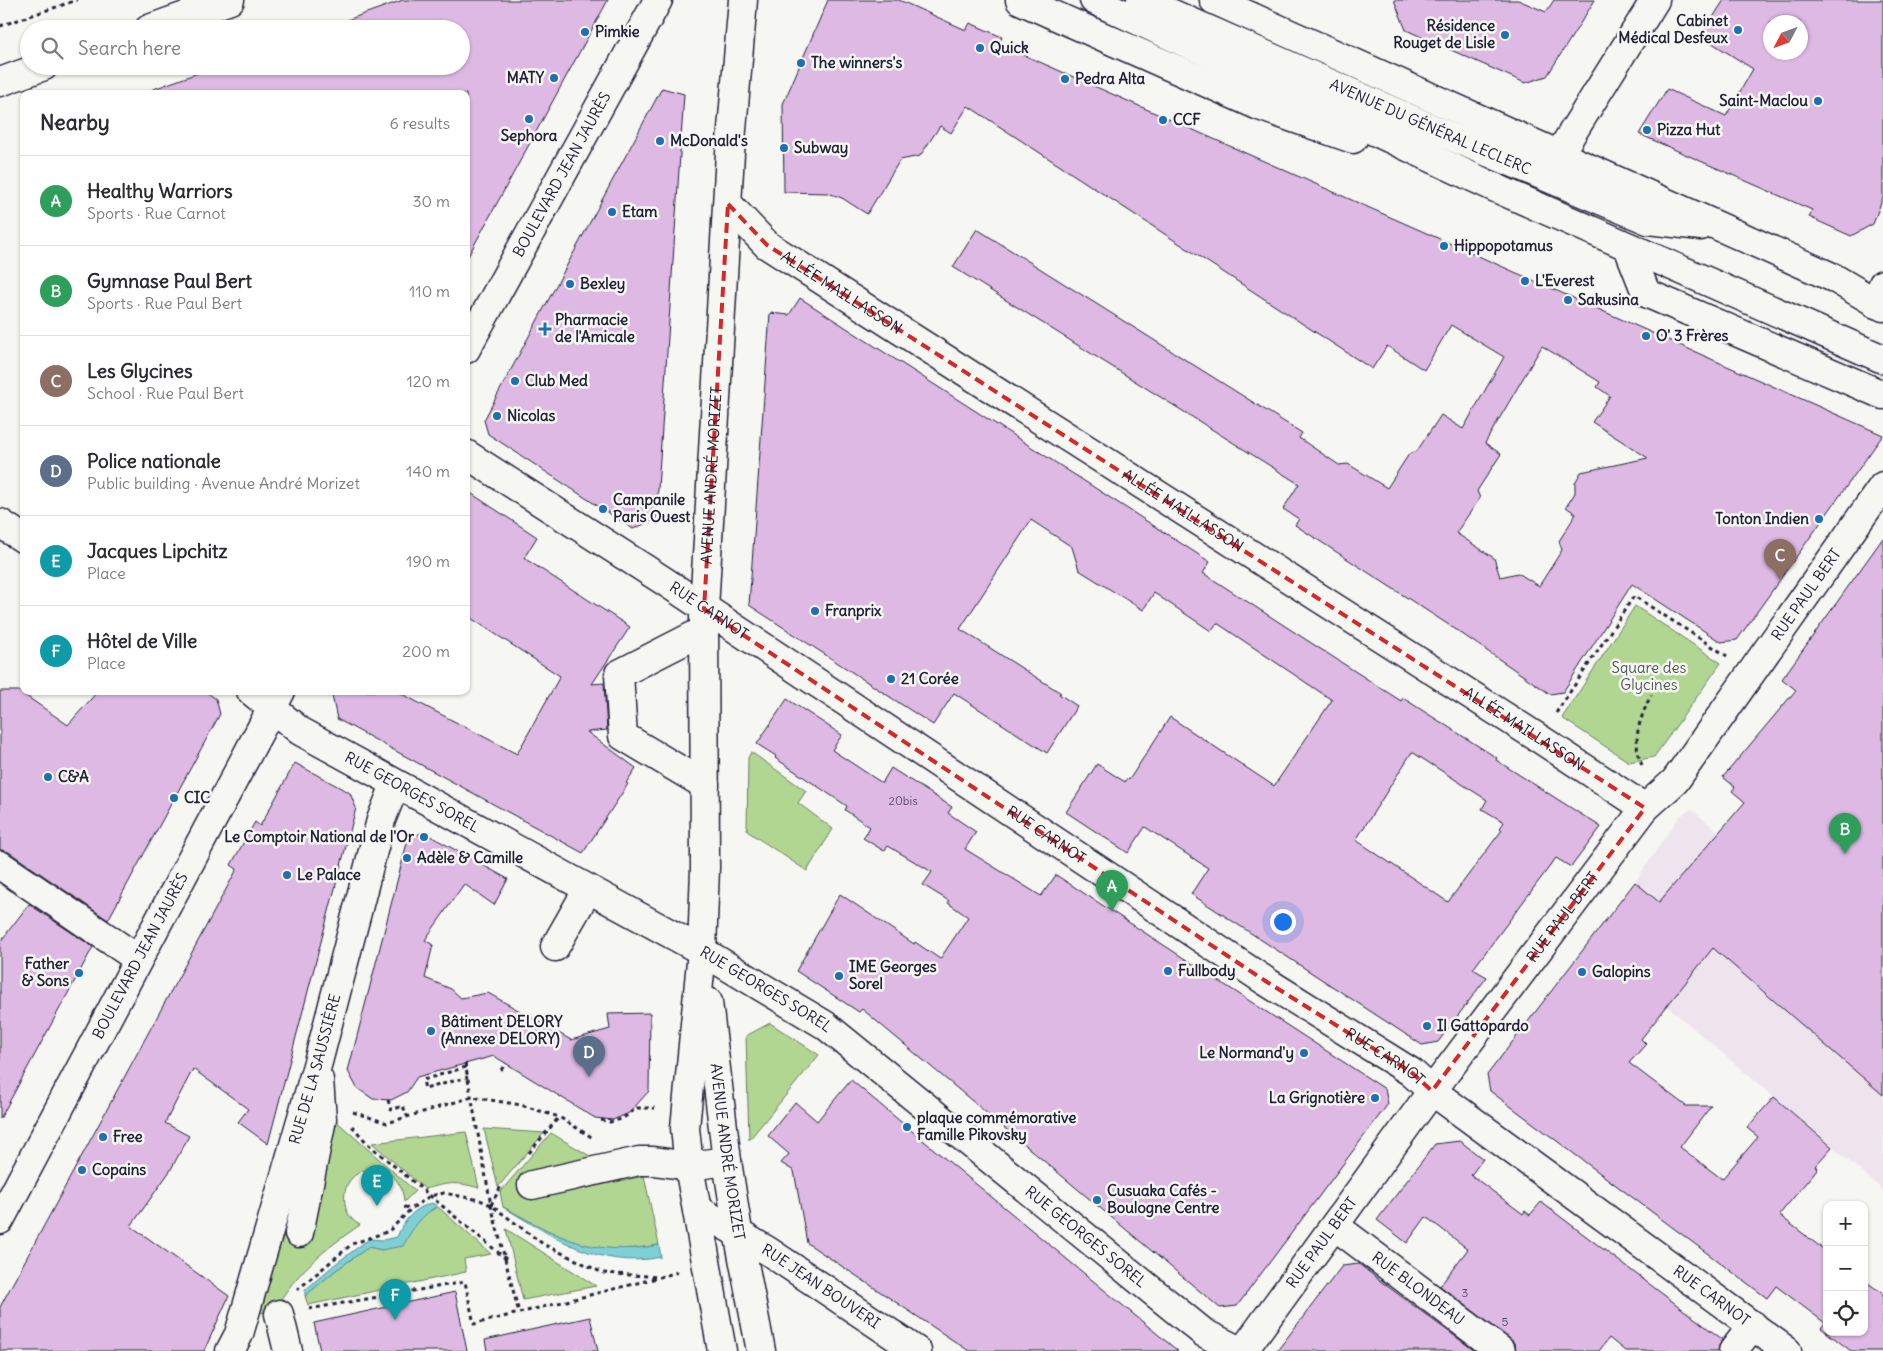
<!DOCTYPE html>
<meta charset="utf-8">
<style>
:root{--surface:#fff;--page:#f2f2f3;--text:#2b2b33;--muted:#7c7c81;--line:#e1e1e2;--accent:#1f6fb2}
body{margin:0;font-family:Delius,sans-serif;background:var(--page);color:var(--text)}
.controls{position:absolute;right:15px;bottom:15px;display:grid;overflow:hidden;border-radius:10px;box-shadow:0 1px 4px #0004}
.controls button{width:45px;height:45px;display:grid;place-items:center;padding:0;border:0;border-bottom:1px solid var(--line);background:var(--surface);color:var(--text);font:25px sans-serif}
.compass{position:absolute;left:1763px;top:15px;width:45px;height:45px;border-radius:50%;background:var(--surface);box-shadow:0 1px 4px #0004;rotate:229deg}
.you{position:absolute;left:1282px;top:921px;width:18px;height:18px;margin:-12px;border:4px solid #fff;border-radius:50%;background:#1a73e8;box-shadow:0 0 0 8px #1a73e833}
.badge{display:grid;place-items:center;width:32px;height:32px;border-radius:50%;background:var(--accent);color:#fff;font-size:16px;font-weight:700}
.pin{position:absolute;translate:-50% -41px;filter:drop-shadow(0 1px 2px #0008)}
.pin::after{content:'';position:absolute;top:26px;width:18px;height:15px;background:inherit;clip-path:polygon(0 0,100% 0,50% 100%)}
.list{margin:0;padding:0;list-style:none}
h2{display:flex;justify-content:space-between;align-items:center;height:65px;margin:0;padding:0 20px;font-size:21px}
h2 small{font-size:16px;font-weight:400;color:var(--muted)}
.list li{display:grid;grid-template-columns:32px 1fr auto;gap:15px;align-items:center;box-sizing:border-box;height:90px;padding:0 20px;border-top:1px solid var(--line)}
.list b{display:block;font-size:19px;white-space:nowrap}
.list p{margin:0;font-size:16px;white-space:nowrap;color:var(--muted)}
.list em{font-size:16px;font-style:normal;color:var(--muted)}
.icon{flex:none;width:28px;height:28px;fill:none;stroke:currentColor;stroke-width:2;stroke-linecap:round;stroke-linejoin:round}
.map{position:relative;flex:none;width:1883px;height:1351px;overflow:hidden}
.search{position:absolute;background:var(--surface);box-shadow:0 1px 4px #0004;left:20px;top:20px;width:450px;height:55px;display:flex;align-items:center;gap:12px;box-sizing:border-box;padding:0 18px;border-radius:28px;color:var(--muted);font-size:19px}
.panel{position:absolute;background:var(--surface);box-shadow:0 1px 4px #0004;left:20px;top:90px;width:450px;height:605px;border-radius:10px}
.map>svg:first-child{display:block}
.built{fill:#eee4ee}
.green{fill:#b1d692;stroke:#6a7c66}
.water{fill:#7ecfd6;stroke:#598a98}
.building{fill:#ddb9e3;stroke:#22223b;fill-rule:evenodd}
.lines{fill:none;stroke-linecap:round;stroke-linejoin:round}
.minor-casing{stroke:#22223b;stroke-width:31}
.major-casing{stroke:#22223b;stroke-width:31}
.path{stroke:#22223b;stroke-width:3;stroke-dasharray:4 4;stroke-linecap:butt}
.minor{stroke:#f6f6f2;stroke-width:28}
.major{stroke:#f6f6f2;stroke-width:28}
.marked{fill:none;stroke:#d62828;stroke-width:4;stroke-dasharray:10 6;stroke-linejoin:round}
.poi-dot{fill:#1f6fb2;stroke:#f6f6f2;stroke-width:2}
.labels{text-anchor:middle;stroke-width:5;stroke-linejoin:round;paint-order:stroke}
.number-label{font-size:12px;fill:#514865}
.poi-label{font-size:15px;font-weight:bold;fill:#22223b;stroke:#f6f6f2;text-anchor:start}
.street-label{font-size:15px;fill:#22223b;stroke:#f6f6f2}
.park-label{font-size:15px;fill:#4d5855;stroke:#f6f6f2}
</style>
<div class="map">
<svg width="1883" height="1351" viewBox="0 0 1883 1351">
<rect width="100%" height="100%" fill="#f6f6f2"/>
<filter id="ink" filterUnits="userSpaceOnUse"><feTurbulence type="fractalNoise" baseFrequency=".02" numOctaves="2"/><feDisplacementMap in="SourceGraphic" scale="10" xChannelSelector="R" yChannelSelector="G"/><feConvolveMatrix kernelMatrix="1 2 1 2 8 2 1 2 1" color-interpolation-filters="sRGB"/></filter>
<g filter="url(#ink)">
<polygon class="built" points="1691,809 1883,968 1883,1190 1590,940 1635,882 1679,817"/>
<g class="green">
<polygon points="1635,606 1721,663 1654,757 1629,762 1562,718"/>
<polygon points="751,752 806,791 798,803 833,829 807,871 747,831 748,758"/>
<polygon points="770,1023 819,1055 749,1140 746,1036"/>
<path d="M334,1119L415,1191L404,1202C401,1154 338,1162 345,1204C346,1213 351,1220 360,1225C325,1249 296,1272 275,1309L254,1315L287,1187Z"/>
<polygon points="484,1129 544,1133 498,1187"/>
<path d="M466,1132L479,1188C455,1181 448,1183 425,1189L372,1143Z"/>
<path d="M551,1133L595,1159L529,1174L534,1199L644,1176L659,1245C643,1247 624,1251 608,1249C570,1246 536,1224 503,1207L500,1192Z"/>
<polygon points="438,1207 491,1254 464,1259 466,1272 308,1305 305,1296 336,1270 369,1247 382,1250 412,1229 426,1213"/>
<polygon points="506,1229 596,1286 523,1300"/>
</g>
<g class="water">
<path d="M432,1203L437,1206C421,1216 412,1229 403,1246L381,1250L369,1247L336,1270L305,1296V1290L334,1265L369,1239L383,1240L397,1237C404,1220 414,1208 432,1203Z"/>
<path d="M503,1207C561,1238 591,1257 659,1245L661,1257C599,1270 554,1237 503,1207Z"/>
</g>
<g class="building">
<polygon points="403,0 608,0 466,260 466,94 151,94 151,90 217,66 461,66 461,29 322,29"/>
<path d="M828,0H899L966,30L970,23L1002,37L999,44L1883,435L1737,640L1721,642L1632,584L1563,692L1550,694L1452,627L1295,525L1299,519L1283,509L1299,484L953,267L977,229L1302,433L1299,438L1339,465L1348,464L1387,488L1409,454L1417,451L1441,415L1463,429L1504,357L1451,325L1424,370L1387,346L1372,369L968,106L951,133L940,126L920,156L900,160L867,214L842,198L828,193L784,192L783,104ZM1542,346L1600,382L1597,387L1610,396L1592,422L1648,458L1581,472L1575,483V493L1566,507L1576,514L1559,541L1562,550L1539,586L1518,573L1500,577L1494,558L1456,533L1480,498L1477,491L1501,454L1485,443Z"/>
<polygon points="1394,0 1518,0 1546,12 1554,0 1595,0 1547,76 1525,83 1406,30"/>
<path d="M1724,0H1883V197L1873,224L1851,236L1809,217L1812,210L1639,134L1667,89L1726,116L1753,69L1701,36ZM1770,22H1800V52H1770Z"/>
<polygon points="662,88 684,94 656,519 633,529 488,434 484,420"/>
<path d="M800,298L1210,562L1203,573L1401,701L1403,698L1497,758L1496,760L1601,827L1571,867L1556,858L1473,969L1487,977L1438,1042L1422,1045L1191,894L1208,868L1145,827L1128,853L1066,812L1097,764L1125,782L1127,778L1129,780L1170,717L1274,786L1332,700L1217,623L1211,631L1154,593L1143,610L1079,570L1072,547L1031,520L960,629L1061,693L1059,694L1077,706L1047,753L954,693L933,725L749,605L770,313L789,315ZM1412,752L1487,800L1482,809L1504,822L1500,828L1502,830L1448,902L1356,840Z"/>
<polygon points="466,490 537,537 524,558 630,627 592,684 604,683 607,730 587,732 636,768 626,783 628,784 583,853 337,719 331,691 396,691 517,754 560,676 466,615"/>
<polygon points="1883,538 1883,1095 1713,948 1641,1039 1646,1044 1629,1063 1686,1106 1711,1106 1680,1147 1722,1179 1758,1137 1747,1128 1774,1097 1832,1147 1815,1166 1818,1168 1779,1215 1827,1252 1827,1332 1864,1332 1864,1280 1883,1294 1883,1351 1851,1351 1821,1328 1825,1323 1776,1286 1767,1298 1490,1091 1487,1075 1635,882 1659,902 1745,802 1732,791 1735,787 1723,777 1796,690 1782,679"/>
<polygon points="0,691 19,691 68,725 98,691 205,691 216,699 220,714 108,920 9,852 0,850"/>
<polygon points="787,699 842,735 832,750 882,783 891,768 952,807 948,813 976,832 965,849 1041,896 1056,875 1385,1089 1388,1104 1237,1306 1220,1308 862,1009 859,1012 796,971 840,894 914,944 915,942 940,959 968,917 948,903 949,901 923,885 932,872 888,846 884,851 863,838 870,827 845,810 847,806 775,758 776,756 757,744"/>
<polygon points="295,763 350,793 356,808 268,1144 238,1122 248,1109 193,1069 165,1123 189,1136 170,1171 131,1226 229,1296 204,1351 0,1351 0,1307 237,869 231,865 255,822 260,826"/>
<polygon points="423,832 508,879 494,905 464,884 425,940 433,945 425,978 451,989 461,998 488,993 571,1040 610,1029 608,1014 650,1013 649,1091 629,1113 613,1120 595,1118 494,1056 417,1077 407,1092 391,1100 373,1099 357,1088 348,1071 408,839"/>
<polygon points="29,904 93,947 0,1119 0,942"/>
<polygon points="851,1080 907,1127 1178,1351 969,1351 807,1243 794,1171 781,1163 789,1154 768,1136 795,1102 817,1121"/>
<polygon points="1460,1141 1483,1159 1471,1175 1523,1214 1525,1211 1530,1215 1541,1202 1722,1339 1718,1351 1625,1351 1609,1338 1599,1351 1516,1351 1515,1344 1510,1339 1440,1286 1468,1249 1426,1217 1407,1243 1377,1220 1435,1144"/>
<polygon points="1359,1264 1379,1280 1475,1351 1277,1351 1342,1266"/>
<polygon points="455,1292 467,1351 320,1351 314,1323"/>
<polygon points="590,1317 598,1351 487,1351 485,1340"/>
</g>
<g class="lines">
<g class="minor-casing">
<g id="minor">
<polyline points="149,29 230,0"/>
<polyline points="0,82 44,66"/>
<polyline points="1559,154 1655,0"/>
<path id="s1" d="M728,204L767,245L1540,739L1645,808"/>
<polyline points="1628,247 1646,293 1883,395"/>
<polyline points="1876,304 1883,284"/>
<path id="s2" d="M466,349L658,0"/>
<path id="s3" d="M466,454L664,581L1267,982L1411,1072L1432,1091L1787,1351"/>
<polyline points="0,523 24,539"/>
<polyline points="705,630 619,674 623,736 705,785"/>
<path id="s4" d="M251,691L300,731L702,951L825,1025L1204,1333L1240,1351"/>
<polyline points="0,865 138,959"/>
<polyline points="555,947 588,889"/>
<polyline points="532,1185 639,1161 654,1161 689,1166 727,1161"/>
<path id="s5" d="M697,1209L768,1251L917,1351"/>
<path id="s6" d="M0,1220L281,691"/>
<path id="s7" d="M1335,1226L1501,1351"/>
<polyline points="299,1233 322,1119 319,1080"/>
<polyline points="279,1314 288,1351"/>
<path id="s8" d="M230,1351L239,1334L318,1062L381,820L395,785"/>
<path id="s9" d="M1243,1351L1432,1091L1645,808L1675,781L1883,486"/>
<polyline points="1733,1351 1753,1325"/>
</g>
</g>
<g class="major-casing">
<g id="major">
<polyline points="1020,0 1259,106 1353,139"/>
<polyline points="1094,0 1498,189 1883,359"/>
<path id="s10" d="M1141,0L1445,134L1648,220L1701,226"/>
<polyline points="1214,0 1834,278 1883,307"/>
<path id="s11" d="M708,1002L727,1161L738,1232L761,1351"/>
<path id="s12" d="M722,1351L689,1166L685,1128L702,951L705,868L704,609L730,153L743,0"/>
</g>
</g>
<g class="path">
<polyline points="0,26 77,0"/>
<polyline points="1556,713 1634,596 1727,656"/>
<path d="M1642,765C1631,739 1640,719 1651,695"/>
<polyline points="465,1063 491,1205 519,1313 657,1278"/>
<polyline points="466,1067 423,1080 425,1089 468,1077"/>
<polyline points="501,1070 506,1063"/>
<polyline points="388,1100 391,1110 403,1106 407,1116"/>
<polyline points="353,1112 387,1123 472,1097 521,1105 559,1117 593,1138"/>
<polyline points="601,1120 610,1122 622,1119 637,1108 655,1108"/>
<polyline points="352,1126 369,1145 506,1259"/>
<polyline points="529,1153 559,1117"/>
<polyline points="491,1205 501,1186"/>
<polyline points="404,1207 411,1208"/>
<polyline points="297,1290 352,1244 389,1231 412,1208 430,1196 444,1193 480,1200 491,1205 543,1244 603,1273 660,1277 678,1272"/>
<polyline points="309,1309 465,1282 474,1324 519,1313"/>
</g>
<use href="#minor" class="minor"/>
<use href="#major" class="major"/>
</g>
</g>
<path class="marked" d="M728,204L767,245L1645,808L1432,1091L1411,1072L1267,982L704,609Z"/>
<g class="poi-dot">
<circle cx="1738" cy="30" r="5"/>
<circle cx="585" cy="32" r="5"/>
<circle cx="1505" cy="35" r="5"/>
<circle cx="980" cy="48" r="5"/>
<circle cx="801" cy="63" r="5"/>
<circle cx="554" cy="78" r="5"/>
<circle cx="1065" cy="79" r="5"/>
<circle cx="1818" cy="101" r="5"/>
<circle cx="529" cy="119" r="5"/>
<circle cx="1163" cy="120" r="5"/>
<circle cx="1647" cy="130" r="5"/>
<circle cx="660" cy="141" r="5"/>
<circle cx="784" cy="148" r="5"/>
<circle cx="612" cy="212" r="5"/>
<circle cx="1444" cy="246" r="5"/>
<circle cx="1525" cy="281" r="5"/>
<circle cx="570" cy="284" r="5"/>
<circle cx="1568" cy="300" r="5"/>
<path d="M542.5 321.5h5v5h5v5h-5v5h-5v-5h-5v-5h5z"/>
<circle cx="1646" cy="336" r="5"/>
<circle cx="515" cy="381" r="5"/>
<circle cx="497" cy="416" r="5"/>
<circle cx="603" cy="509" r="5"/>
<circle cx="1819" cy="519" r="5"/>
<circle cx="815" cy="611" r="5"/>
<circle cx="891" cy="679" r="5"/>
<circle cx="48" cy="777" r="5"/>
<circle cx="174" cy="798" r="5"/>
<circle cx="424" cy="837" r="5"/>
<circle cx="407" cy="858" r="5"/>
<circle cx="287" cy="875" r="5"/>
<circle cx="1168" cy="971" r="5"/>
<circle cx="1582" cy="972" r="5"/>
<circle cx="79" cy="973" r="5"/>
<circle cx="839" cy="976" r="5"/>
<circle cx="1427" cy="1026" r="5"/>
<circle cx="431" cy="1031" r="5"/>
<circle cx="1304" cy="1053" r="5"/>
<circle cx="1375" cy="1098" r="5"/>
<circle cx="907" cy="1127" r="5"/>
<circle cx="103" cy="1137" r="5"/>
<circle cx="82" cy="1170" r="5"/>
<circle cx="1097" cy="1200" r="5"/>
</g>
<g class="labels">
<g class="number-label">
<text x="903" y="805">20bis</text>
<text x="1465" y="1297">3</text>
<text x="1505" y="1326">5</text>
</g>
<g class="poi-label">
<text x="1728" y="26" text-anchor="end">Cabinet<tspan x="1728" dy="17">Médical Desfeux</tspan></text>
<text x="1495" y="31" text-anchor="end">Résidence<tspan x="1495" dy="17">Rouget de Lisle</tspan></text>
<text x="595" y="37">Pimkie</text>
<text x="990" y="53">Quick</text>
<text x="811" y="68">The winners's</text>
<text x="544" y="83" text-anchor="end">MATY</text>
<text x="1075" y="84">Pedra Alta</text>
<text x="1808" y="106" text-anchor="end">Saint-Maclou</text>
<text x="1173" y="125">CCF</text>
<text x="1657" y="135">Pizza Hut</text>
<text x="529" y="141" text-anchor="middle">Sephora</text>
<text x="670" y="146">McDonald's</text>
<text x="794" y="153">Subway</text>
<text x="622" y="217">Etam</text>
<text x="1454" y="251">Hippopotamus</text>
<text x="1535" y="286">L'Everest</text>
<text x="580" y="289">Bexley</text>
<text x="1578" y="305">Sakusina</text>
<text x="555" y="325">Pharmacie<tspan x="555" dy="17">de l'Amicale</tspan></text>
<text x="1656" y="341">O' 3 Frères</text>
<text x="525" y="386">Club Med</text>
<text x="507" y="421">Nicolas</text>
<text x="613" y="505">Campanile<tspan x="613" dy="17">Paris Ouest</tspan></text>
<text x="1809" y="524" text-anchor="end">Tonton Indien</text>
<text x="825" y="616">Franprix</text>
<text x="901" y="684">21 Corée</text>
<text x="58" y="782">C&amp;A</text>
<text x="184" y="803">CIC</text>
<text x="414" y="842" text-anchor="end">Le Comptoir National de l'Or</text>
<text x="417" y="863">Adèle &amp; Camille</text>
<text x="297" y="880">Le Palace</text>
<text x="69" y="969" text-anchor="end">Father<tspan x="69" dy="17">&amp; Sons</tspan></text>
<text x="849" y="972">IME Georges<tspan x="849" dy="17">Sorel</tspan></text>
<text x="1178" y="976">Fullbody</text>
<text x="1592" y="977">Galopins</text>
<text x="441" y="1027">Bâtiment DELORY<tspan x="441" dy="17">(Annexe DELORY)</tspan></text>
<text x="1437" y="1031">Il Gattopardo</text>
<text x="1294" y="1058" text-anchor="end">Le Normand'y</text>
<text x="1365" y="1103" text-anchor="end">La Grignotière</text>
<text x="917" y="1123">plaque commémorative<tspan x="917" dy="17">Famille Pikovsky</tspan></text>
<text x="113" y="1142">Free</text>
<text x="92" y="1175">Copains</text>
<text x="1107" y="1196">Cusuaka Cafés -<tspan x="1107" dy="17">Boulogne Centre</tspan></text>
</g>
<g class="street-label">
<text dy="5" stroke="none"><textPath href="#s10" startOffset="316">AVENUE DU GÉNÉRAL LECLERC</textPath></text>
<text dy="5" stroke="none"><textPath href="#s2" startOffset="199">BOULEVARD JEAN JAURÈS</textPath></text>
<text dy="5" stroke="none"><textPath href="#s1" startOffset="145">ALLÉE MAILLASSON</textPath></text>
<text dy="5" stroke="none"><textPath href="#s12" startOffset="880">AVENUE ANDRÉ MORIZET</textPath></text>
<text dy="5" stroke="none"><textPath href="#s1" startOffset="550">ALLÉE MAILLASSON</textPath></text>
<text dy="5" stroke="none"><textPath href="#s9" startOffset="944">RUE PAUL BERT</textPath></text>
<text dy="5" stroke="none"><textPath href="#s3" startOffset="289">RUE CARNOT</textPath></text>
<text dy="5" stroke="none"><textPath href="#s1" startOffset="955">ALLÉE MAILLASSON</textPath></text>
<text dy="5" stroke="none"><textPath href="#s4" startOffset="191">RUE GEORGES SOREL</textPath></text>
<text dy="5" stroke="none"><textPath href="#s3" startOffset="694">RUE CARNOT</textPath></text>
<text dy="5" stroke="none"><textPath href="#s9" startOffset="539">RUE PAUL BERT</textPath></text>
<text dy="5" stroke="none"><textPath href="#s6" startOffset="299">BOULEVARD JEAN JAURÈS</textPath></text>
<text dy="5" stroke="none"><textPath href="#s4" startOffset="596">RUE GEORGES SOREL</textPath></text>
<text dy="5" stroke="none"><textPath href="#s3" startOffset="1099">RUE CARNOT</textPath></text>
<text dy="5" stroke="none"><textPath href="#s8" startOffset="295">RUE DE LA SAUSSIÈRE</textPath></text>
<text dy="5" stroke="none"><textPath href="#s11" startOffset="151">AVENUE ANDRÉ MORIZET</textPath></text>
<text dy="5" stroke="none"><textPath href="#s4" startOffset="1001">RUE GEORGES SOREL</textPath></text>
<text dy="5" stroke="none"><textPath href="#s9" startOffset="134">RUE PAUL BERT</textPath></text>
<text dy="5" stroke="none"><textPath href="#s5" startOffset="146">RUE JEAN BOUVERI</textPath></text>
<text dy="5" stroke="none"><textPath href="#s7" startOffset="104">RUE BLONDEAU</textPath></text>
<text dy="5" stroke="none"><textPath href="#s3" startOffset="1504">RUE CARNOT</textPath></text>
</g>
<g class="park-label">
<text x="1649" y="673">Square des<tspan x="1649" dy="17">Glycines</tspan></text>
</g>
</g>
</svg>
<div class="controls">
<button>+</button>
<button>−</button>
<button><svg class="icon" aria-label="locate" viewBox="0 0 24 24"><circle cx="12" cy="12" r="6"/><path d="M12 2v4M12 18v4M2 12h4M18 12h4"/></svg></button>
</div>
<svg class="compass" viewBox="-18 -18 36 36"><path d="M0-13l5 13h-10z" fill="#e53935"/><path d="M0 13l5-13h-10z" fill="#7c7c81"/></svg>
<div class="you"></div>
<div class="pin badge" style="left:1112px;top:911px;background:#2e9e5b">A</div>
<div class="pin badge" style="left:1845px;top:854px;background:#2e9e5b">B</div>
<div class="pin badge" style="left:1780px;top:580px;background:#8d6e63">C</div>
<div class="pin badge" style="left:589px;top:1077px;background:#5c6f8a">D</div>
<div class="pin badge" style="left:377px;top:1206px;background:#0f9aa8">E</div>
<div class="pin badge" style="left:395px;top:1320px;background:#0f9aa8">F</div>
<div class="search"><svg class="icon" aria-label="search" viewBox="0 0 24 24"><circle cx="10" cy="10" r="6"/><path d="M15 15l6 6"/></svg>Search here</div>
<section class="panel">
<h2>Nearby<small>6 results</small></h2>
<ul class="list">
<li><span class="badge" style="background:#2e9e5b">A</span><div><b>Healthy Warriors</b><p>Sports · Rue Carnot</p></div><em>30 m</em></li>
<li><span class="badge" style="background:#2e9e5b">B</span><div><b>Gymnase Paul Bert</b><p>Sports · Rue Paul Bert</p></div><em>110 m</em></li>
<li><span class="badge" style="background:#8d6e63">C</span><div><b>Les Glycines</b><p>School · Rue Paul Bert</p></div><em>120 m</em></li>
<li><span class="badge" style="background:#5c6f8a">D</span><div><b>Police nationale</b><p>Public building · Avenue André Morizet</p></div><em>140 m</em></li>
<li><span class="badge" style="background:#0f9aa8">E</span><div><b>Jacques Lipchitz</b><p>Place</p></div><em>190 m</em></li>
<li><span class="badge" style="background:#0f9aa8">F</span><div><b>Hôtel de Ville</b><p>Place</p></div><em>200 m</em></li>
</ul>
</section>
</div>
